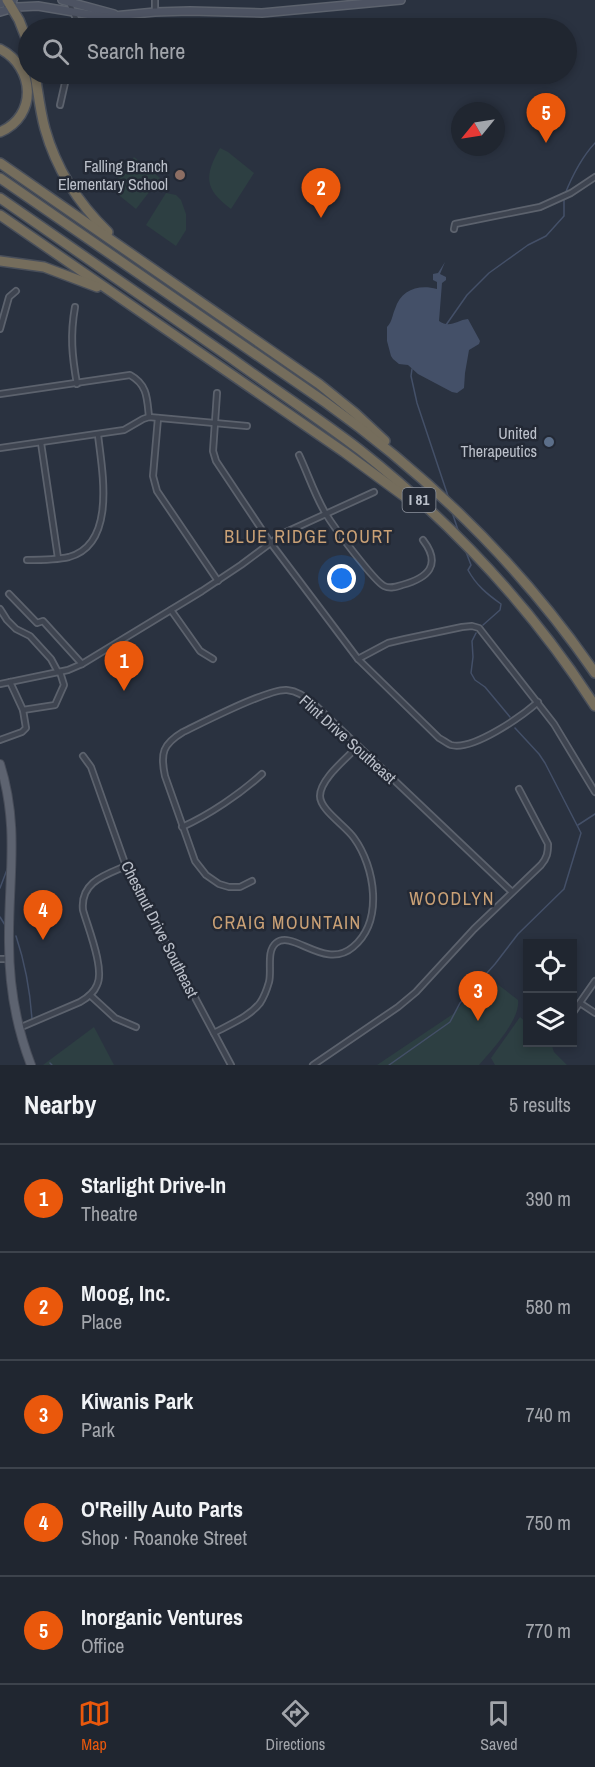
<!DOCTYPE html>
<meta charset="utf-8">
<style>
:root{--surface:#202630;--page:#282e38;--text:#f1f3f6;--muted:#a2a5ab;--line:#3d434c;--accent:#ea580c}
body{margin:0;font-family:"Archivo Narrow",sans-serif;background:var(--page);color:var(--text)}
.controls{position:absolute;right:18px;bottom:18px;display:grid;overflow:hidden;border-radius:0px;box-shadow:0 3px 9px #0003}
.controls button{width:54px;height:54px;display:grid;place-items:center;padding:0;border:0;border-bottom:2px solid var(--line);background:var(--surface);color:var(--text);font:30px sans-serif}
.compass{position:absolute;left:451px;top:102px;width:54px;height:54px;border-radius:50%;background:var(--surface);box-shadow:0 3px 9px #0003;rotate:240deg}
.you{position:absolute;left:342px;top:579px;width:21px;height:21px;margin:-15px;border:4px solid #fff;border-radius:50%;background:#1a73e8;box-shadow:0 0 0 9px #1a73e833}
.badge{display:grid;place-items:center;width:39px;height:39px;border-radius:50%;background:var(--accent);color:#fff;font-size:20px;font-weight:700}
.pin{position:absolute;translate:-50% -50px;filter:drop-shadow(0 2px 3px #0008)}
.pin::after{content:'';position:absolute;top:32px;width:21px;height:18px;background:inherit;clip-path:polygon(0 0,100% 0,50% 100%)}
.list{margin:0;padding:0;list-style:none}
h2{display:flex;justify-content:space-between;align-items:center;height:78px;margin:0;padding:0 24px;font-size:26px}
h2 small{font-size:20px;font-weight:400;color:var(--muted)}
.list li{display:grid;grid-template-columns:39px 1fr auto;gap:18px;align-items:center;box-sizing:border-box;height:108px;padding:0 24px;border-top:2px solid var(--line)}
.list b{display:block;font-size:22px;white-space:nowrap}
.list p{margin:0;font-size:20px;white-space:nowrap;color:var(--muted)}
.list em{font-size:20px;font-style:normal;color:var(--muted)}
.icon{flex:none;width:33px;height:33px;fill:none;stroke:currentColor;stroke-width:2;stroke-linecap:round;stroke-linejoin:round}
.map{position:relative;flex:none;width:595px;height:1065px;overflow:hidden}
.search{position:absolute;background:var(--surface);box-shadow:0 3px 9px #0003;left:18px;right:18px;top:18px;height:66px;display:flex;align-items:center;gap:15px;box-sizing:border-box;padding:0 21px;border-radius:33px;color:var(--muted);font-size:22px}
.sheet{height:618px;background:var(--surface)}
nav{display:flex;justify-content:space-around;align-items:center;box-sizing:border-box;height:84px;border-top:2px solid var(--line);background:var(--surface);font-size:16px;color:var(--muted)}
nav a{display:grid;justify-items:center;gap:3px}
nav .on{color:var(--accent)}
.map>svg:first-child{display:block}
.green{fill:#2d3f42}
.water{fill:#445068}
.lines{fill:none;stroke-linecap:round;stroke-linejoin:round}
.stream{stroke:#445068;stroke-width:1.5}
.street-casing{stroke:#5c626d;stroke-width:8}
.secondary-casing{stroke:#5c626d;stroke-width:10}
.primary-casing{stroke:#484d59;stroke-width:10}
.highway-casing{stroke:#494f5a;stroke-width:12}
.street{stroke:#3e4450;stroke-width:4.5}
.secondary{stroke:#4d5362;stroke-width:7}
.primary{stroke:#5d6370;stroke-width:8}
.highway{stroke:#756d5c;stroke-width:9}
.education-dot{fill:#8d6e63;stroke:#232935;stroke-width:2}
.service-dot{fill:#5c6f8a;stroke:#232935;stroke-width:2}
.labels{text-anchor:middle;stroke-width:5;stroke-linejoin:round;paint-order:stroke}
.shield{fill:#232935;stroke:#8d939d;stroke-width:1.5}
.shield-label{font-size:15px;font-weight:bold;fill:#bbc0ca}
.poi-label{font-size:16px;fill:#bbc0ca;stroke:#232935;text-anchor:end}
.street-label{font-size:16px;fill:#bbc0ca;stroke:#232935}
.neighbourhood-label{font-size:18px;letter-spacing:1.5px;fill:#caa176;stroke:#232935}
</style>
<div class="map">
<svg width="595" height="1065" viewBox="0 0 595 1065">
<rect width="100%" height="100%" fill="#2a3240"/>
<g class="green">
<path d="M220,148L228,152L254,173L231,209C204,189 204,176 220,148Z"/>
<polygon points="134,157 160,178 136,209 110,188"/>
<polygon points="166,193 176,195 181,200 186,214 186,230 176,246 146,225"/>
<path d="M487,976L518,1000C521,1019 491,1051 479,1065H377L453,1014Z"/>
<polygon points="520,1017 527,1023 528,1042 551,1043 554,1052 567,1065 495,1065 491,1058"/>
<polygon points="94,1027 114,1065 43,1065"/>
</g>
<path class="water" d="M445,262L440,274L446,277V280L442,283L439,321C450,329 457,320 468,319L480,341L479,344L469,350L465,373L464,388L457,393L452,392L418,374L408,365L399,364L393,359L391,356L387,341V327C392,322 392,316 395,309C401,290 418,284 437,289V282L433,280V274L438,273Z"/>
<g class="lines">
<g class="stream">
<path d="M565,194C573,174 581,158 595,143"/>
<polyline points="446,325 467,295 489,273 528,245 546,236 564,216 564,199"/>
<polyline points="412,369 411,376 417,403 449,499"/>
<polyline points="453,515 459,533"/>
<path d="M466,552L471,565L468,570C476,585 487,594 501,604L500,610L483,625"/>
<polyline points="476,633 472,641 473,657 471,673 475,680 485,687 510,717"/>
<polyline points="578,825 595,814"/>
<polyline points="0,888 8,867"/>
<polyline points="0,917 5,925"/>
<path d="M16,936C25,963 30,990 32,1019"/>
<polyline points="50,1063 52,1065"/>
<polyline points="389,1065 450,1022 460,1003 495,964 518,934 564,889 581,833 545,763 539,754 515,728"/>
</g>
<g class="street-casing">
<g id="street">
<polyline points="155,0 155,12"/>
<polyline points="69,2 76,19 76,28"/>
<polyline points="60,105 67,74"/>
<polyline points="454,229 455,224 540,207 571,193 595,177"/>
<path d="M75,307C70,335 72,356 77,384"/>
<polyline points="0,329 9,297 16,291"/>
<path d="M217,393L213,451L216,461L270,542L358,659L439,738C443,740 448,744 451,745C473,751 522,716 538,702"/>
<path d="M0,394L130,375C148,385 147,399 149,417"/>
<polyline points="158,418 153,476 157,491 218,581"/>
<polyline points="41,443 58,558"/>
<polyline points="0,448 124,430 143,419 149,417 247,426"/>
<path d="M299,455C308,474 315,496 326,514C333,526 374,581 384,586C390,589 396,587 402,585C428,578 442,565 423,540"/>
<path d="M27,560C40,560 56,560 69,557C117,544 102,470 98,435"/>
<polyline points="9,594 37,623 43,621 82,664"/>
<polyline points="0,609 7,620 16,629 30,636 51,659 58,672"/>
<polyline points="171,610 200,651 213,659"/>
<polyline points="358,659 388,643 405,639 462,627 472,626 479,628 554,724 595,792"/>
<polyline points="0,684 68,670 82,664 202,591 241,565 284,533 374,492"/>
<polyline points="23,710 55,705 64,685 60,672"/>
<polyline points="0,740 22,732 26,728 23,710 10,682"/>
<polyline points="83,756 91,767 126,866 136,887 231,1065"/>
<path d="M182,827C209,815 240,794 262,774"/>
<path d="M252,881L240,887H229L219,884L206,875L195,861L165,776C160,753 163,744 183,732C202,723 269,688 287,690C299,691 306,698 315,705L512,892"/>
<polyline points="0,959 9,959"/>
<polyline points="90,995 115,1018 136,1027"/>
<polyline points="580,1003 595,1013"/>
<polyline points="572,1014 595,981"/>
<path d="M19,1028L80,1002C87,998 94,993 97,985C105,969 88,928 83,910C80,882 105,875 126,866"/>
<path d="M214,1033C230,1024 249,1017 260,1003C264,997 267,989 269,982C272,971 266,951 276,943C293,929 325,971 353,947C384,921 375,867 354,838C346,826 320,810 320,796C320,779 347,758 358,746"/>
<path d="M313,1065L398,1007L416,992L474,929L541,865C547,858 548,853 548,844L519,789"/>
</g>
</g>
<g class="secondary-casing">
<g id="secondary">
<polyline points="62,0 114,14"/>
<polyline points="0,4 13,0"/>
<polyline points="0,12 17,7 38,6 103,17 155,12 190,11 262,13 401,0"/>
</g>
</g>
<g class="primary-casing">
<path id="primary" d="M0,764C20,828 8,879 9,943C9,985 16,1026 31,1065"/>
</g>
<g class="highway-casing">
<g id="highway">
<polyline points="7,0 19,20 28,43"/>
<path d="M0,49C35,67 38,116 0,132"/>
<path d="M35,74C38,92 40,111 45,129C56,168 79,204 108,232"/>
<polyline points="0,163 319,384 355,413 385,441"/>
<path d="M0,178L325,402C430,477 522,567 595,673"/>
<path d="M0,198C77,251 154,304 231,358C274,389 318,418 360,450C451,522 532,608 595,706"/>
<polyline points="0,215 344,452 412,502"/>
<polyline points="0,261 44,267 97,287"/>
</g>
</g>
<use href="#street" class="street"/>
<use href="#secondary" class="secondary"/>
<use href="#primary" class="primary"/>
<use href="#highway" class="highway"/>
</g>
<circle class="education-dot" cx="180" cy="175" r="6"/>
<circle class="service-dot" cx="549" cy="442" r="6"/>
<g class="labels">
<rect class="shield" x="402.5" y="488" width="33" height="24" rx="4.5"/>
<g class="shield-label">
<text x="419" y="505">I 81</text>
</g>
<g class="poi-label">
<text x="168" y="172">Falling Branch<tspan x="168" dy="18">Elementary School</tspan></text>
<text x="537" y="439">United<tspan x="537" dy="18">Therapeutics</tspan></text>
</g>
<g class="street-label">
<text transform="translate(348 739) rotate(42)" y="6">Flint Drive Southeast</text>
<text transform="translate(160 929) rotate(63)" y="6">Chestnut Drive Southeast</text>
</g>
<g class="neighbourhood-label">
<text x="309" y="543">BLUE RIDGE COURT</text>
<text x="452" y="905">WOODLYN</text>
<text x="287" y="929">CRAIG MOUNTAIN</text>
</g>
</g>
</svg>
<div class="controls">
<button><svg class="icon" aria-label="locate" viewBox="0 0 24 24"><circle cx="12" cy="12" r="6"/><path d="M12 2v4M12 18v4M2 12h4M18 12h4"/></svg></button>
<button><svg class="icon" aria-label="layers" viewBox="0 0 24 24"><path d="M12 4l9 5-9 5-9-5zM3 14l9 5 9-5"/></svg></button>
</div>
<svg class="compass" viewBox="-18 -18 36 36"><path d="M0-13l5 13h-10z" fill="#e53935"/><path d="M0 13l5-13h-10z" fill="#a2a5ab"/></svg>
<div class="you"></div>
<div class="pin badge" style="left:124px;top:691px">1</div>
<div class="pin badge" style="left:321px;top:218px">2</div>
<div class="pin badge" style="left:478px;top:1021px">3</div>
<div class="pin badge" style="left:43px;top:940px">4</div>
<div class="pin badge" style="left:546px;top:143px">5</div>
<div class="search"><svg class="icon" aria-label="search" viewBox="0 0 24 24"><circle cx="10" cy="10" r="6"/><path d="M15 15l6 6"/></svg>Search here</div>
</div>
<section class="sheet">
<h2>Nearby<small>5 results</small></h2>
<ul class="list">
<li><span class="badge">1</span><div><b>Starlight Drive-In</b><p>Theatre</p></div><em>390 m</em></li>
<li><span class="badge">2</span><div><b>Moog, Inc.</b><p>Place</p></div><em>580 m</em></li>
<li><span class="badge">3</span><div><b>Kiwanis Park</b><p>Park</p></div><em>740 m</em></li>
<li><span class="badge">4</span><div><b>O'Reilly Auto Parts</b><p>Shop · Roanoke Street</p></div><em>750 m</em></li>
<li><span class="badge">5</span><div><b>Inorganic Ventures</b><p>Office</p></div><em>770 m</em></li>
</ul>
</section>
<nav>
<a class="on"><svg class="icon" aria-label="map" viewBox="0 0 24 24"><path d="M3 6l6-2 6 2 6-2v14l-6 2-6-2-6 2zM9 4v14M15 6v14"/></svg>Map</a>
<a><svg class="icon" aria-label="directions" viewBox="0 0 24 24"><path d="M12 3l9 9-9 9-9-9zM9 14v-3h6M13 9l2 2-2 2"/></svg>Directions</a>
<a><svg class="icon" aria-label="saved" viewBox="0 0 24 24"><path d="M7 4h10v16l-5-4-5 4z"/></svg>Saved</a>
</nav>
